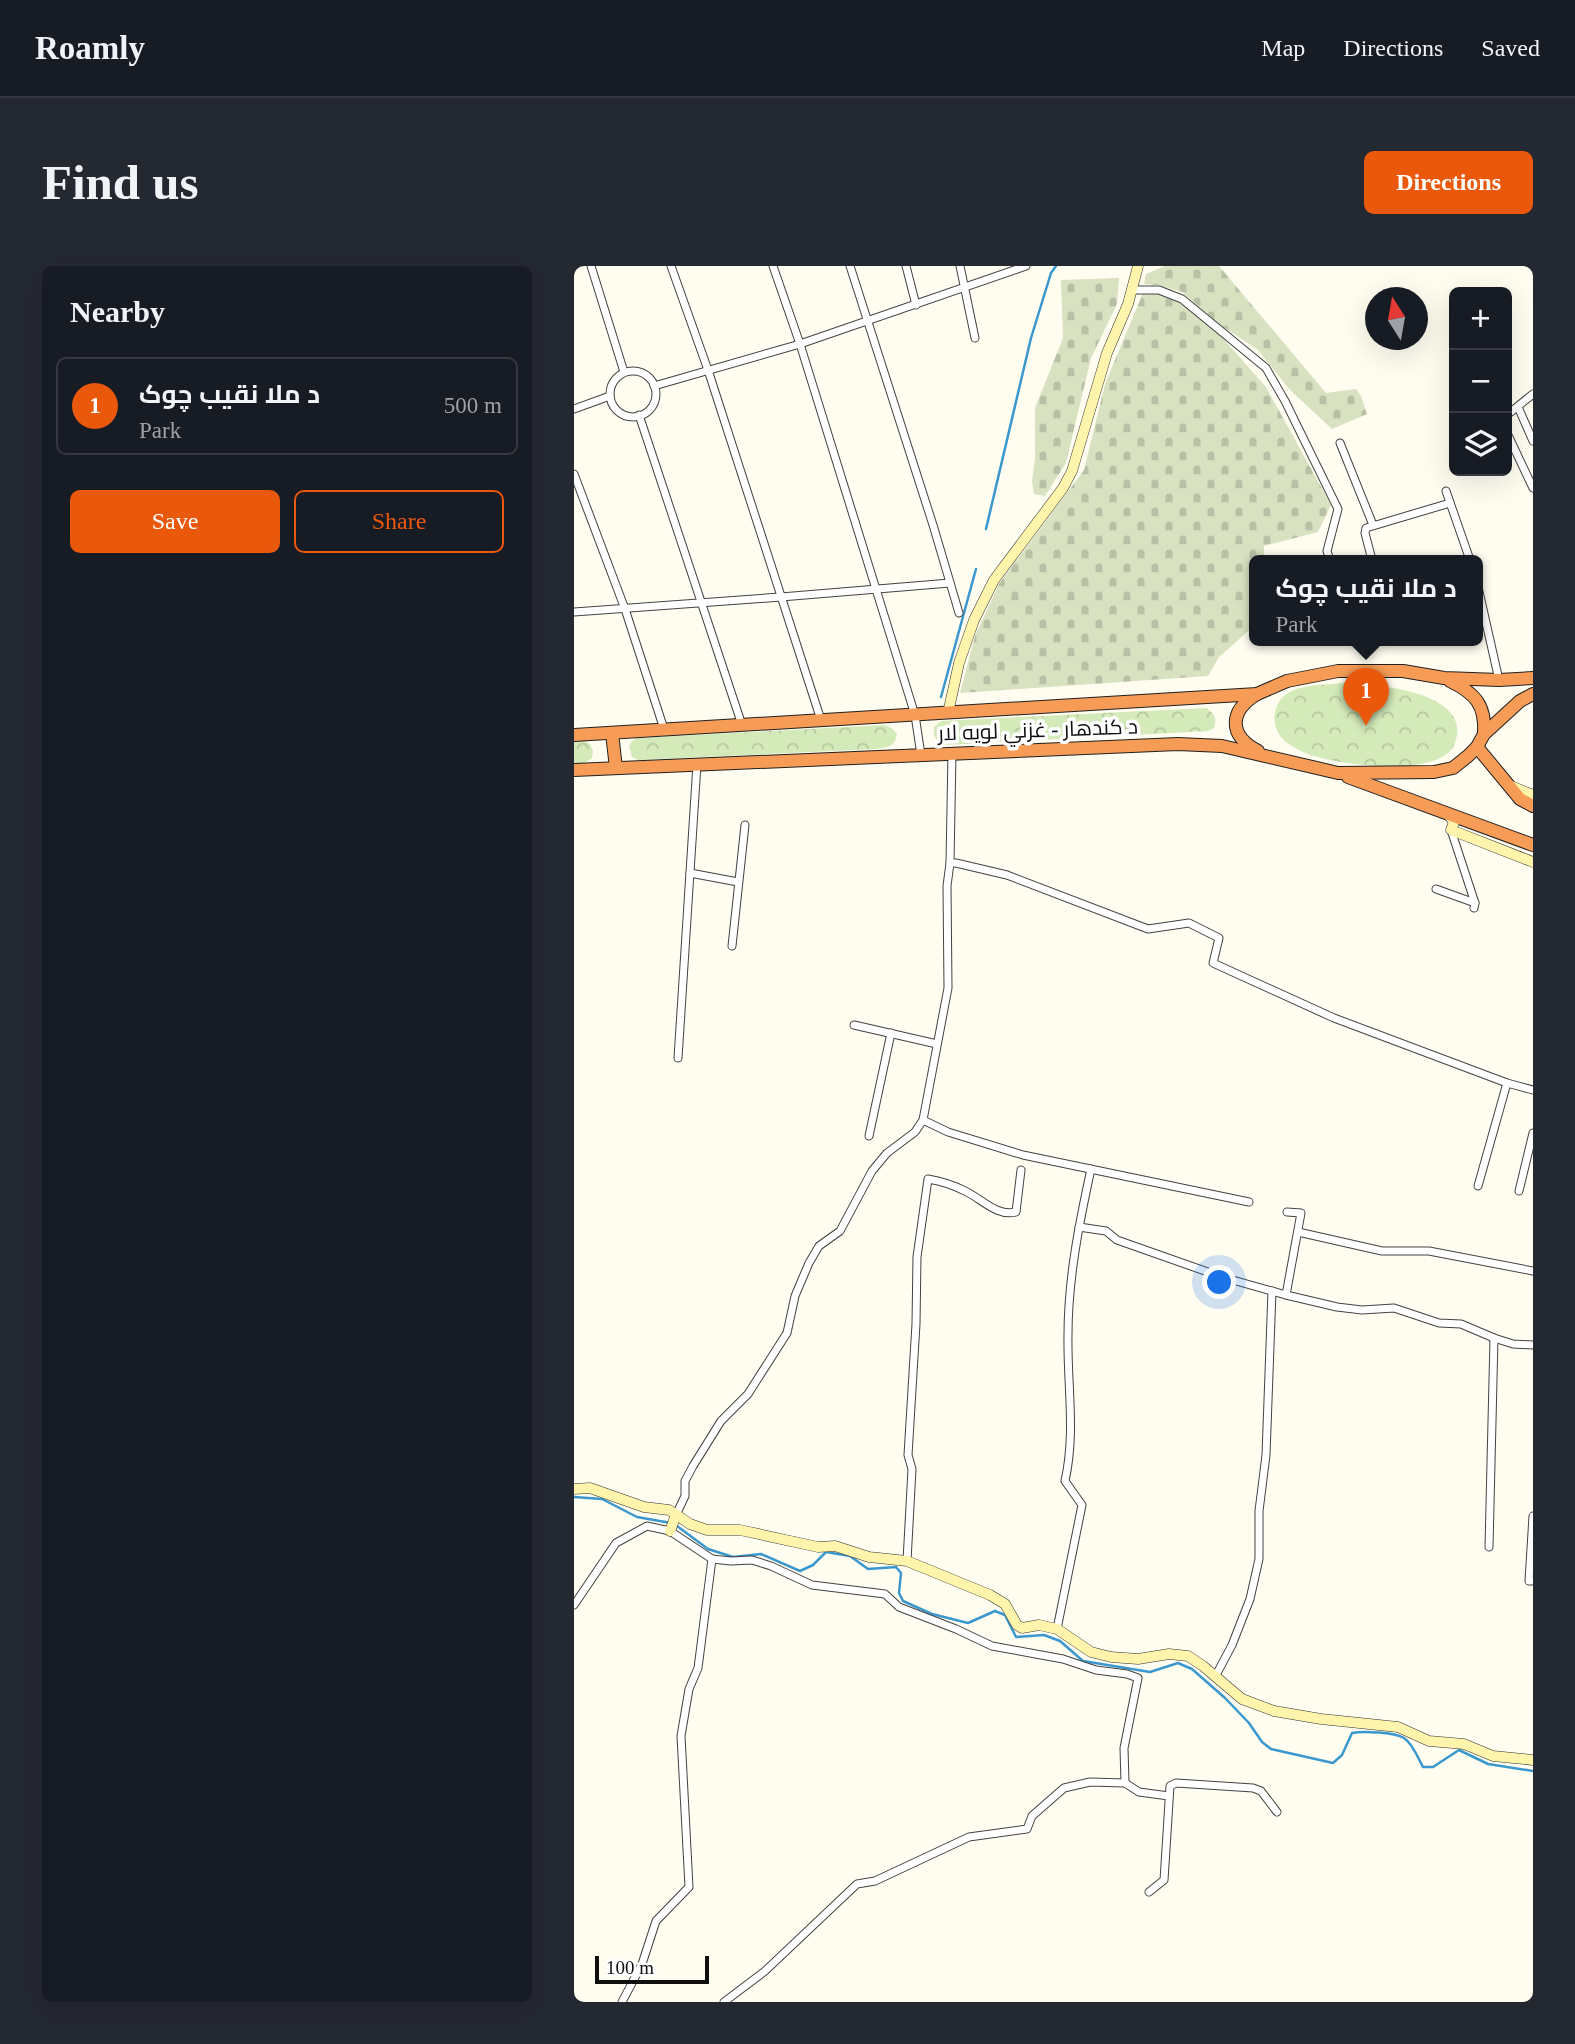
<!DOCTYPE html>
<meta charset="utf-8">
<style>
:root{--surface:#171b24;--page:#242831;--text:#f1f3f6;--muted:#9ea1a6;--line:#363941;--accent:#ea580c}
body{margin:0;font-family:"Times New Roman",Cairo,serif;background:var(--page);color:var(--text)}
.controls{position:absolute;right:21px;top:21px;display:grid;overflow:hidden;border-radius:10px;box-shadow:0 7px 28px #0002}
.controls button{width:63px;height:63px;display:grid;place-items:center;padding:0;border:0;border-bottom:2px solid var(--line);background:var(--surface);color:var(--text);font:35px sans-serif}
.compass{position:absolute;left:791px;top:21px;width:63px;height:63px;border-radius:50%;background:var(--surface);box-shadow:0 7px 28px #0002;rotate:349deg}
.scale{position:absolute;left:21px;bottom:18px;width:114px;box-sizing:border-box;padding-left:7px;border:4px solid #0f0f0f;border-top:0;font-size:19px;line-height:24px;white-space:nowrap;color:#0f0f0f;-webkit-text-stroke:5px #fff;paint-order:stroke}
.you{position:absolute;left:646px;top:1017px;width:24px;height:24px;margin:-18px;border:5px solid #fff;border-radius:50%;background:#1a73e8;box-shadow:0 0 0 10px #1a73e833}
.badge{display:grid;place-items:center;width:46px;height:46px;border-radius:50%;background:var(--accent);color:#fff;font-size:23px;font-weight:700}
.pin{position:absolute;translate:-50% -58px;filter:drop-shadow(0 2px 4px #0008)}
.pin::after{content:'';position:absolute;top:37px;width:24px;height:21px;background:inherit;clip-path:polygon(0 0,100% 0,50% 100%)}
.popup{position:absolute;left:675px;top:289px;width:234px;height:91px;box-sizing:border-box;display:grid;place-content:center;border-radius:10px;background:var(--surface);filter:drop-shadow(0 2px 5px #0005);font-size:23px;white-space:nowrap;color:var(--muted)}
.popup b{font-size:26px;color:var(--text)}
.popup::after{content:'';position:absolute;left:50%;top:100%;margin-left:-14px;border:14px solid transparent;border-top-color:var(--surface)}
.list{margin:0;padding:0;list-style:none}
h2{display:flex;justify-content:space-between;align-items:center;height:91px;margin:0;padding:0 28px;font-size:30px}
h2 small{font-size:23px;font-weight:400;color:var(--muted)}
.list li{display:grid;grid-template-columns:46px 1fr auto;gap:21px;align-items:center;box-sizing:border-box;height:98px;margin:0 14px 14px;padding:0 14px;border:2px solid var(--line);border-radius:10px}
.list b{display:block;font-size:26px;white-space:nowrap}
.list p{margin:0;font-size:23px;white-space:nowrap;color:var(--muted)}
.list em{font-size:23px;font-style:normal;color:var(--muted)}
.actions{display:flex;gap:14px;padding:21px 28px}
.actions a{flex:1;padding:16px 0;border:2px solid var(--accent);border-radius:10px;text-align:center;font-size:24px;color:var(--accent)}
.actions .main{background:var(--accent);color:#fff}
.icon{flex:none;width:38px;height:38px;fill:none;stroke:currentColor;stroke-width:2;stroke-linecap:round;stroke-linejoin:round}
.map{position:relative;flex:none;width:959px;height:1736px;overflow:hidden;border-radius:10px}
header{display:flex;align-items:center;gap:42px;box-sizing:border-box;height:98px;padding:0 35px;background:var(--surface);border-bottom:2px solid var(--line)}
header strong{font-size:33px}
nav{display:flex;gap:38px;margin-inline-start:auto;font-size:24px}
.intro{display:flex;align-items:center;justify-content:space-between;box-sizing:border-box;height:168px;padding:0 42px}
h1{margin:0;font-size:49px}
.button{padding:18px 32px;border-radius:10px;background:var(--accent);color:#fff;font-size:24px;font-weight:700}
main{display:flex;gap:42px;padding:0 42px}
aside{flex:1;background:var(--surface);border-radius:10px;box-shadow:0 7px 28px #0002}
.map>svg:first-child{display:block}
.cemetery{fill:url(#cemetery-stones)}
.park{fill:url(#park-crowns)}
.lines{fill:none;stroke-linecap:round;stroke-linejoin:round}
.stream{stroke:#3a98cf;stroke-width:2.5}
.street-casing{stroke:#424242;stroke-width:9}
.secondary-casing{stroke:#313131;stroke-width:11}
.highway-casing{stroke:#202020;stroke-width:14}
.street{stroke:#fff;stroke-width:7}
.secondary{stroke:#fff4ab;stroke-width:10}
.highway{stroke:#f69c57;stroke-width:12}
.labels{text-anchor:middle;stroke-width:7;stroke-linejoin:round;paint-order:stroke}
.street-label{font-size:21px;fill:#0f0f0f;stroke:#fff}
</style>
<header>
<strong>Roamly</strong>
<nav><a>Map</a><a>Directions</a><a>Saved</a></nav>
</header>
<div class="intro"><h1>Find us</h1><a class="button">Directions</a></div>
<main>
<aside>
<h2>Nearby<small></small></h2>
<ul class="list">
<li><span class="badge">1</span><div><b>د ملا نقيب چوک</b><p>Park</p></div><em>500 m</em></li>
</ul>
<div class="actions"><a class="main">Save</a><a>Share</a></div>
</aside>
<div class="map">
<svg width="959" height="1736" viewBox="0 0 959 1736">
<defs>
<pattern id="cemetery-stones" width="16" height="16" patternUnits="userSpaceOnUse" patternTransform="scale(1.75)"><rect width="16" height="16" fill="#d8e2c1"/><path d="M2 7V4a2 2 0 0 1 4 0v3zM10 15v-3a2 2 0 0 1 4 0v3z" fill="#b8c1a5"/></pattern>
<pattern id="park-crowns" width="20" height="18" patternUnits="userSpaceOnUse" patternTransform="scale(1.75)"><rect width="20" height="18" fill="#d4eab9"/><path d="M2 6a3 3 0 1 1 6 0M12 15a3 3 0 1 1 6 0" fill="none" stroke="#b5c89e"/></pattern>
</defs>
<rect width="100%" height="100%" fill="#fffcf0"/>
<g class="cemetery">
<polygon points="591,0 645,0 752,127 782,123 787,130 793,148 758,163 715,123 684,84 645,58 608,26 583,19 570,18 572,8"/>
<polygon points="545,12 543,38 517,92 492,197 471,230 460,228 458,216 461,192 461,142 489,72 487,14"/>
<polygon points="569,27 592,27 639,61 692,121 757,239 744,266 690,280 690,294 680,294 680,360 645,391 634,410 386,427 401,370 425,318 510,204 531,118"/>
</g>
<g class="park">
<path d="M768,417C800,418 903,425 880,479C865,513 757,499 729,486C711,478 698,467 701,447C702,440 706,433 711,429C726,418 750,419 768,417Z"/>
<path d="M632,442C641,448 643,452 640,462L634,465L371,479C362,475 359,471 360,461L367,455Z"/>
<path d="M311,459L319,463L323,468C321,481 314,481 303,483L65,494L58,491L55,480L58,475L63,472Z"/>
<polygon points="7,473 16,478 19,485 18,492 11,497 0,497 0,474"/>
</g>
<g class="lines">
<g class="stream">
<polyline points="412,263 457,72 477,7 482,0"/>
<polyline points="367,431 402,303"/>
<polyline points="0,1231 28,1233 63,1251 97,1257"/>
<path d="M103,1260L134,1283L159,1291L187,1288L226,1305L239,1299L252,1286L276,1290L294,1303L322,1301L327,1307L325,1327L329,1335L358,1348L394,1357L421,1345L431,1349L442,1371L470,1369L486,1375L509,1395L576,1406L604,1397L618,1403L651,1432L675,1457L688,1476L697,1483L759,1497L768,1489L778,1467C789,1465 820,1466 830,1472C839,1478 844,1492 849,1501H859L885,1484L914,1498L959,1505"/>
</g>
<g class="street-casing">
<g id="street">
<polyline points="17,0 50,106"/>
<polyline points="97,0 134,104 247,454"/>
<polyline points="199,0 226,78 341,449 347,489"/>
<polyline points="276,0 359,259 385,347"/>
<polyline points="332,0 342,39"/>
<polyline points="386,0 401,72"/>
<polyline points="558,24 585,24 608,33 692,102 711,135 764,243 753,285 756,294"/>
<circle cx="59" cy="128" r="23"/>
<polyline points="80,120 226,78 452,0"/>
<polyline points="944,141 959,175"/>
<polyline points="0,143 36,130"/>
<polyline points="65,149 168,459"/>
<polyline points="933,149 959,128"/>
<polyline points="933,167 959,222"/>
<polyline points="766,177 799,259"/>
<polyline points="0,208 51,343 90,463"/>
<polyline points="872,225 896,294"/>
<polyline points="798,294 791,267 792,262 876,237"/>
<polyline points="904,321 925,414"/>
<polyline points="0,346 207,331 376,317"/>
<polyline points="877,564 901,637 900,642"/>
<polyline points="376,597 382,597 433,609 574,663 615,657 645,672 639,697 760,752 933,817 959,824"/>
<polyline points="116,607 164,616"/>
<polyline points="862,623 901,637"/>
<polyline points="158,680 171,559"/>
<polyline points="280,759 363,778"/>
<polyline points="104,792 123,498"/>
<polyline points="349,854 374,866 449,889 675,936"/>
<polyline points="295,870 317,767"/>
<polyline points="904,920 933,817"/>
<polyline points="945,925 959,867"/>
<polyline points="505,961 532,965 543,974 648,1011 712,1029 763,1041 788,1044 820,1042 865,1057 887,1058 920,1072 939,1078 959,1079"/>
<polyline points="724,966 808,985 855,985 959,1005"/>
<polyline points="712,1029 727,947 713,946"/>
<polyline points="102,1249 111,1230 111,1215 119,1200 147,1155 174,1128 213,1067 221,1030 235,997 245,980 266,965 298,905 313,887 341,866 349,854 374,722 373,620 376,597 378,487"/>
<polyline points="959,1250 955,1315 959,1315"/>
<polyline points="915,1281 920,1072"/>
<path d="M333,1295L338,1203L334,1189L342,1058L343,991L354,913C367,915 379,919 391,925C408,933 423,951 442,946L447,904"/>
<polyline points="0,1339 42,1277 73,1260 96,1265 138,1293 157,1295 178,1294 197,1300 238,1319 311,1328 325,1341 382,1363 418,1380 489,1393 522,1404 553,1408 564,1412 550,1482 551,1517"/>
<path d="M483,1363L508,1239L491,1215C502,1166 493,1118 494,1069C494,1013 505,958 517,903"/>
<polyline points="641,1411 658,1379 676,1333 685,1293 685,1245 692,1189 698,1025"/>
<polyline points="575,1626 590,1614 596,1520 602,1517 679,1522 687,1525 703,1546"/>
<polyline points="48,1736 68,1698 82,1655 115,1621 107,1470 115,1423 124,1402 138,1293"/>
<polyline points="150,1736 191,1705 283,1618 301,1615 395,1571 453,1563 458,1550 490,1522 516,1516 551,1517 565,1526 595,1530"/>
</g>
</g>
<g class="secondary-casing">
<g id="secondary">
<polyline points="374,447 385,397 400,354 420,314 489,222 498,205 533,87 554,38 564,0"/>
<polyline points="937,520 959,529"/>
<polyline points="873,547 880,556 877,564 959,596"/>
<polyline points="0,1223 16,1222 70,1241 95,1244 116,1258 133,1264 166,1264 244,1281 261,1280 295,1291 333,1295 416,1329 431,1338 443,1359 448,1362 465,1359 483,1363 517,1386 537,1391 564,1393 595,1388 614,1390 629,1400 668,1433 700,1445 747,1453 824,1461 855,1475 890,1478 919,1490 959,1494"/>
<polyline points="96,1265 102,1249"/>
</g>
</g>
<g class="highway-casing">
<g id="highway">
<path d="M876,415C901,427 912,439 910,468"/>
<path d="M683,428C655,445 654,469 684,485"/>
<polyline points="38,467 42,502"/>
<polyline points="0,469 683,428 713,415 764,405 829,405 870,412 925,414 959,412"/>
<polyline points="903,481 946,533 959,540"/>
<polyline points="0,504 604,478 648,480 764,507 860,506 879,502 894,490 903,481 910,468 946,435 959,428"/>
<polyline points="774,511 959,579"/>
</g>
</g>
<use href="#street" class="street"/>
<use href="#secondary" class="secondary"/>
<use href="#highway" class="highway"/>
</g>
<g class="labels">
<g class="street-label">
<text transform="translate(464 464) rotate(-2)" y="7">د کندهار - غزني لويه لار</text>
</g>
</g>
</svg>
<div class="controls">
<button>+</button>
<button>−</button>
<button><svg class="icon" aria-label="layers" viewBox="0 0 24 24"><path d="M12 4l9 5-9 5-9-5zM3 14l9 5 9-5"/></svg></button>
</div>
<svg class="compass" viewBox="-18 -18 36 36"><path d="M0-13l5 13h-10z" fill="#e53935"/><path d="M0 13l5-13h-10z" fill="#9ea1a6"/></svg>
<div class="scale">100 m</div>
<div class="you"></div>
<div class="pin badge" style="left:792px;top:460px">1</div>
<div class="popup"><b>د ملا نقيب چوک</b>Park</div>
</div>
</main>
